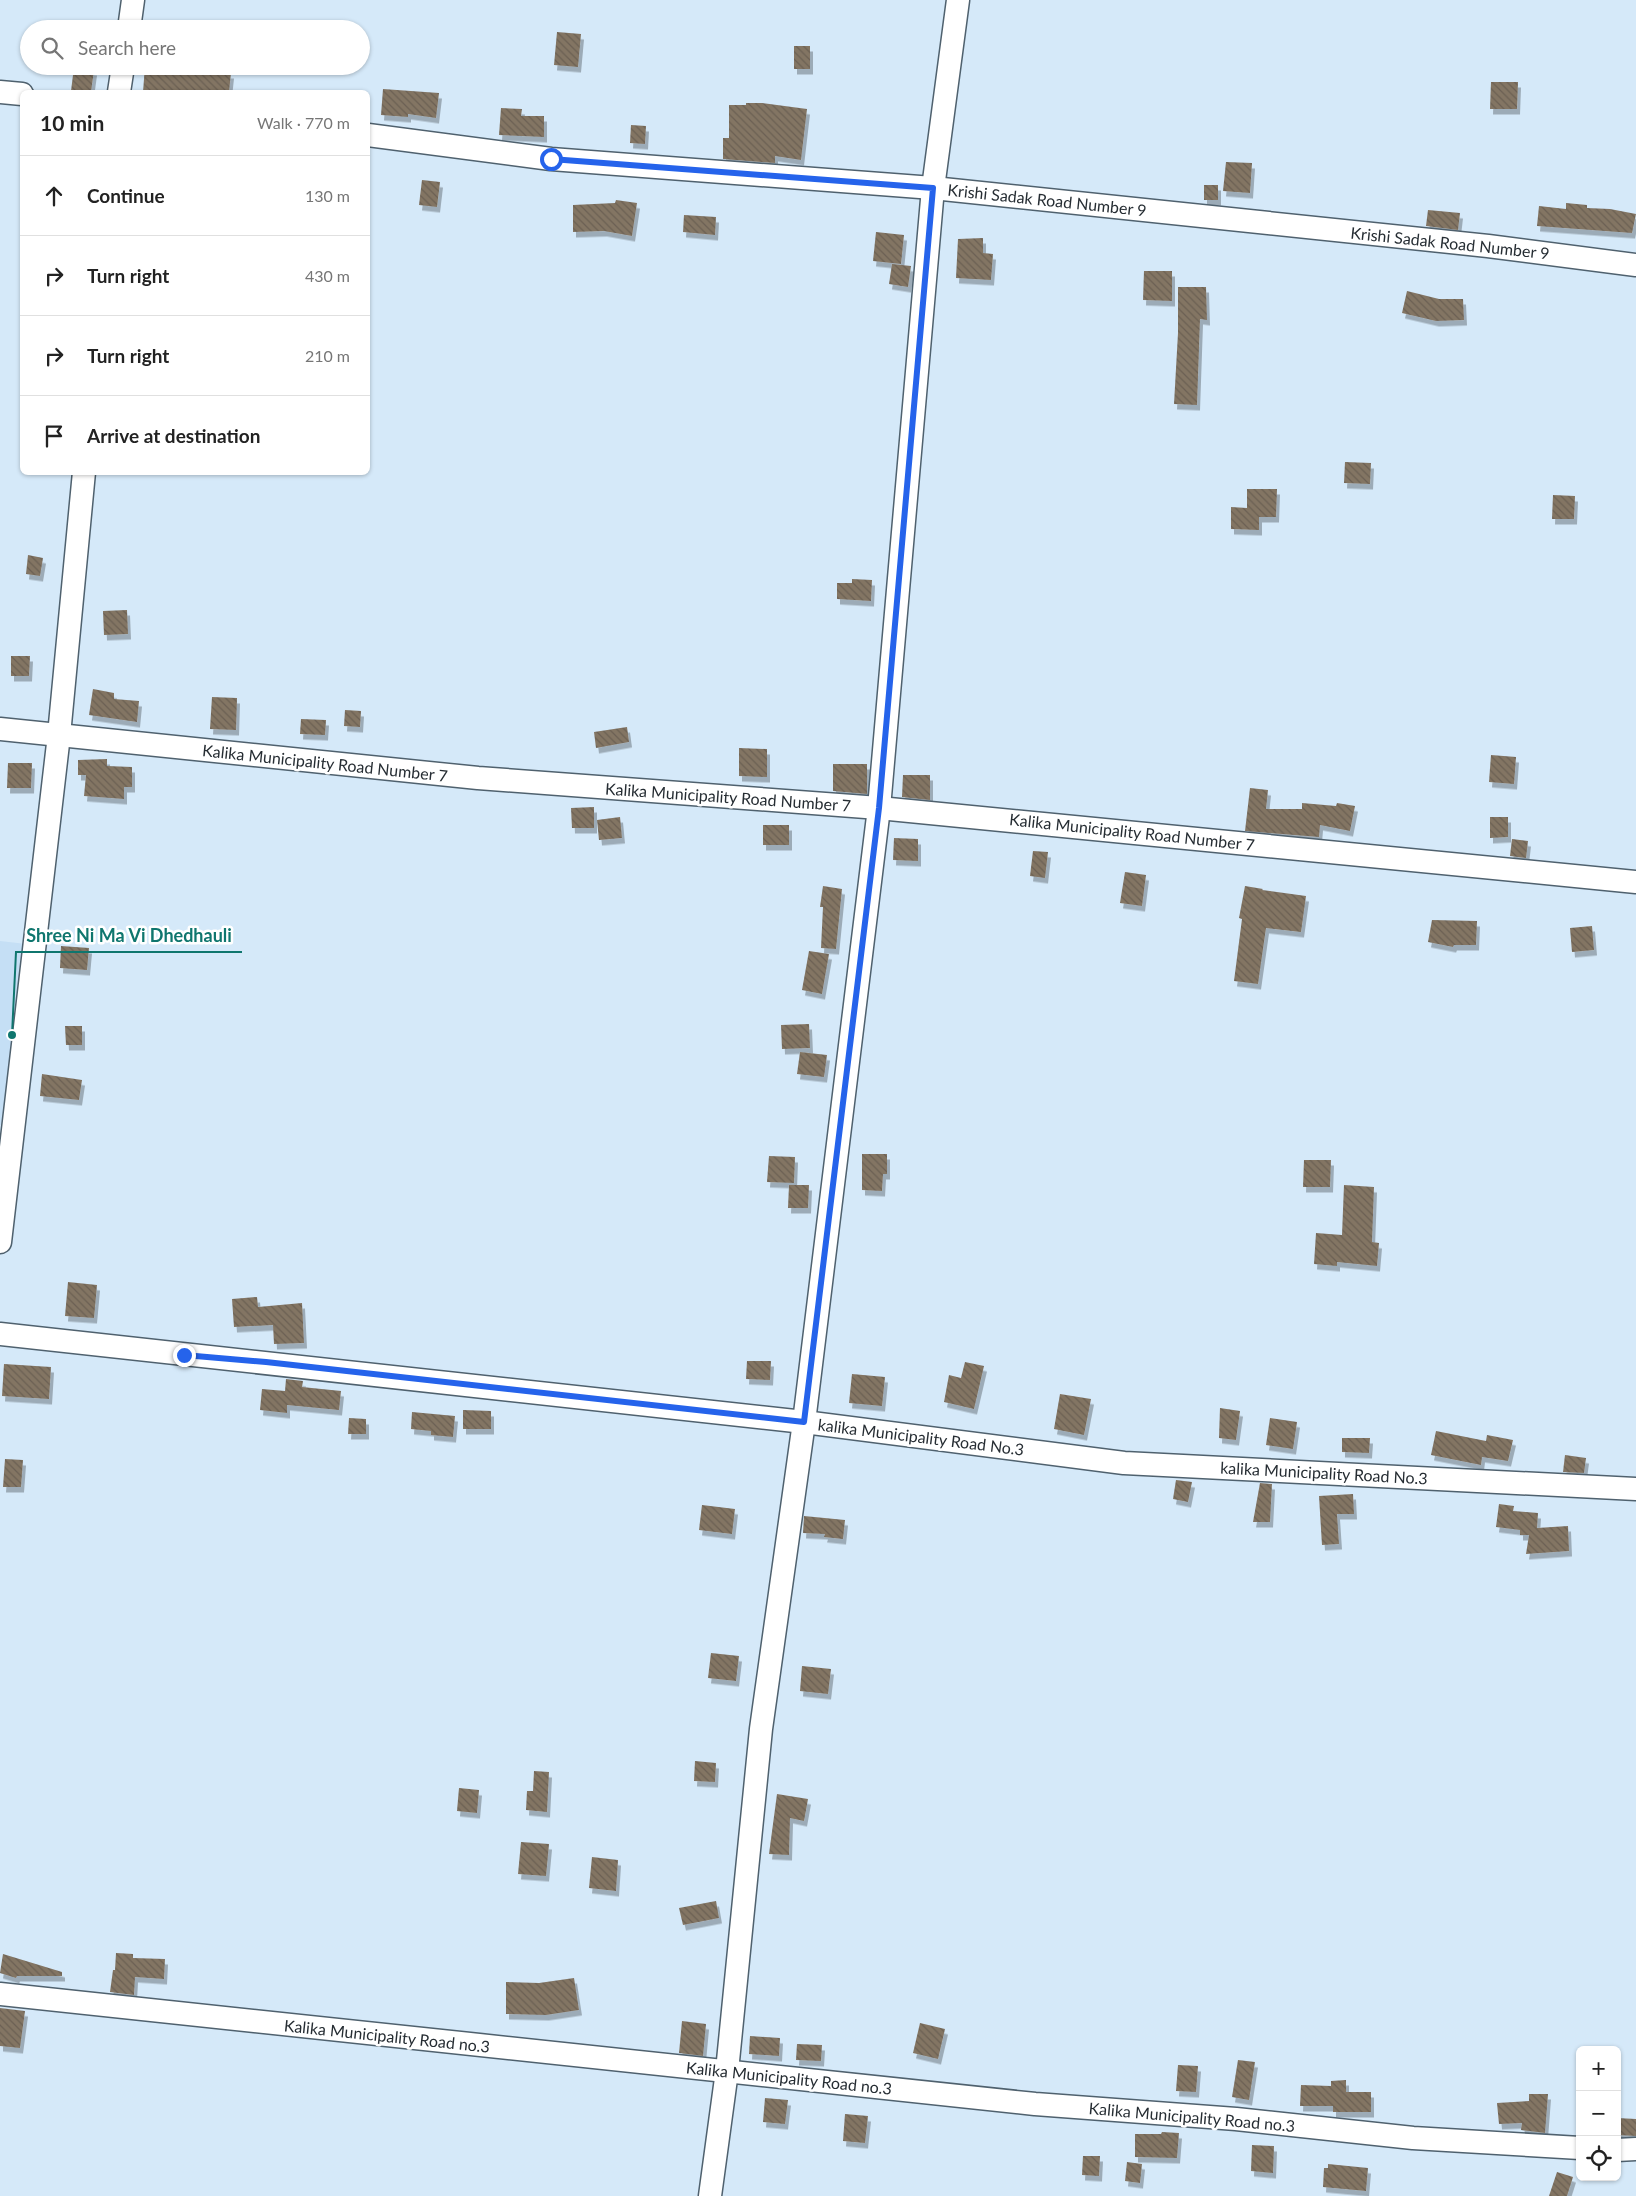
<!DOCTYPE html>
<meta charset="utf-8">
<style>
:root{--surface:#fff;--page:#f2f2f2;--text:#222;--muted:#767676;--line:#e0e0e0}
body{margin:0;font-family:Lato,sans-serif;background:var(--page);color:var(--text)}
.controls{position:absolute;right:15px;bottom:15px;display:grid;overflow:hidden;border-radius:8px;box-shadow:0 1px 4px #0004}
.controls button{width:45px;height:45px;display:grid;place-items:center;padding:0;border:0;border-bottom:1px solid var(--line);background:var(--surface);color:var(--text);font:25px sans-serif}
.stop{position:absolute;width:15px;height:15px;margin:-11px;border:4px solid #2563eb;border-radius:50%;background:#fff}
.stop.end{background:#2563eb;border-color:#fff;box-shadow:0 1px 5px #0008}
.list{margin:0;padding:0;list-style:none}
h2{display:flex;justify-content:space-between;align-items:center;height:65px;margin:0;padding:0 20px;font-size:21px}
h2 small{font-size:16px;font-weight:400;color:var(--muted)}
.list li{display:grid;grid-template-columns:32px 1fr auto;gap:15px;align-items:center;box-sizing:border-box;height:80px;padding:0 20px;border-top:1px solid var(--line)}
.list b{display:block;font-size:19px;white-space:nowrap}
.list em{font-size:16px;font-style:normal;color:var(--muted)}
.icon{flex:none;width:28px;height:28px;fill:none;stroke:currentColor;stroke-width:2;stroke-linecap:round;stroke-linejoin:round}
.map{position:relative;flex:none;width:1636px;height:2196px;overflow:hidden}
.search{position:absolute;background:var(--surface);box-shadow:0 1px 4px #0004;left:20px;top:20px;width:350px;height:55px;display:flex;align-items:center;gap:12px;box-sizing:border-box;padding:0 18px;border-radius:28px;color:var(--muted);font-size:19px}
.panel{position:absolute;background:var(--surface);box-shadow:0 1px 4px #0004;left:20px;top:90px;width:350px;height:385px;border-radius:8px}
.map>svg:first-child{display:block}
.built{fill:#c5dff5}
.building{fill:url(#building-back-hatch);filter:url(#shadow)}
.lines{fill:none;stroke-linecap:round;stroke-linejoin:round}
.minor-casing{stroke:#4f616e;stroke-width:25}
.minor{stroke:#fff;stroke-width:22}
.route{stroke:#2563eb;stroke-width:6}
.labels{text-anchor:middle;stroke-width:5;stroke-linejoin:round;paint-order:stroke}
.street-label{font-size:16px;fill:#262d33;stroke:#fff}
.leader{fill:none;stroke:#0f766e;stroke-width:2}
.callout-dot{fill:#0f766e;stroke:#fff;stroke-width:2}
.callout-label{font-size:18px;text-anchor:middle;font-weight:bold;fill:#0f766e;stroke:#fff;stroke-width:5;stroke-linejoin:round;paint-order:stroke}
</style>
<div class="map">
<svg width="1636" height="2196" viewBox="0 0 1636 2196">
<defs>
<pattern id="building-back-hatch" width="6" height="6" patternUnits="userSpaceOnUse" patternTransform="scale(1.25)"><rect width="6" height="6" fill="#837564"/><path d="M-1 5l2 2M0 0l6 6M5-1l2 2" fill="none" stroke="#6b6053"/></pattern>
<filter id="shadow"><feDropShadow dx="3" dy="5.5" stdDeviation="0" flood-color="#0004"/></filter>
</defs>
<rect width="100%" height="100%" fill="#d5e9f9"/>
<polygon class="built" points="0,941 35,945 15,1125 0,1125"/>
<g class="building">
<polygon points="557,32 581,34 578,67 554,65"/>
<rect x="794" y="46" width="16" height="23"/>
<polygon points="145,66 170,68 170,70 231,73 229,92 143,92"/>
<polygon points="74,67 94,70 91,92 71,91"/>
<polygon points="1491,82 1518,82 1517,109 1490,109"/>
<polygon points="383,89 439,93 436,118 408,114 408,117 381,115"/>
<polygon points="746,103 762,103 807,109 801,160 775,156 775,163 723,159 723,138 729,138 729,105 746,105"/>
<polygon points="501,108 522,109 521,116 544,116 544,137 499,135"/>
<polygon points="631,125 646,126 645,144 630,143"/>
<polygon points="1226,162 1252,163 1250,193 1223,191"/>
<polygon points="422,180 440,182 437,207 419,205"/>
<rect x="1204" y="185" width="14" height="15"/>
<polygon points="616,200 637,203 632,236 604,231 573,232 573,205 615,203"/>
<polygon points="1566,203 1587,205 1587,208 1610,209 1636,214 1632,233 1537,226 1539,206 1566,209"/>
<polygon points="1428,210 1460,213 1458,230 1426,226"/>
<polygon points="684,215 716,217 715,235 683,232"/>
<polygon points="876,232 904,235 901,264 873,261"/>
<polygon points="983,238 983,253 993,254 991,280 956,278 958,239"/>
<polygon points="892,264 911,266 908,287 889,284"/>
<polygon points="1144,271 1172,271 1172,301 1143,300"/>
<polygon points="1178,287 1206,287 1207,320 1200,319 1197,405 1174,404 1178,333"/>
<polygon points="1407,291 1439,299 1463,299 1464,320 1436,321 1402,313"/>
<polygon points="1345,462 1371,463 1370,484 1344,483"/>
<polygon points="1247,489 1277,489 1276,517 1259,517 1259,530 1231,529 1231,507 1247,508"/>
<polygon points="1553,495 1575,496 1574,519 1552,519"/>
<polygon points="28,555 43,558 40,576 26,574"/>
<polygon points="852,579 872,580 871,601 837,599 837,583 852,583"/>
<polygon points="127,610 128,634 104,635 103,611"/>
<polygon points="11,656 30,656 29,676 11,676"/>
<polygon points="93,689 114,693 114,699 139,701 137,722 89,715"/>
<polygon points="212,697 237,698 236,730 210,729"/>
<polygon points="345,710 361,711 360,727 344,726"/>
<polygon points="301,719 326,720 325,735 300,734"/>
<polygon points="627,727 629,742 596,748 594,732"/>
<polygon points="739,748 767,749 767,777 739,776"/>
<polygon points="1491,755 1516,757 1514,784 1489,782"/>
<polygon points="107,759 107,766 132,767 132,787 124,787 124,799 84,796 86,775 78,775 78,760"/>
<polygon points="8,763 32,763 31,788 7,788"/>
<polygon points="833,764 867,764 867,794 833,791"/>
<polygon points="903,775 930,775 930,800 902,797"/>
<polygon points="1250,788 1268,790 1266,809 1302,809 1302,803 1336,806 1337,803 1355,806 1350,831 1320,825 1319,837 1245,831"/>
<polygon points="594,807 594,828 572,828 571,808"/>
<polygon points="620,817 622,838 599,840 597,820"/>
<polygon points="1490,817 1508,817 1508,837 1490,838"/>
<rect x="763" y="825" width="26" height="20"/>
<polygon points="894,838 918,839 918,861 893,860"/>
<polygon points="1512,839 1528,841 1526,858 1510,856"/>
<polygon points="1033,851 1048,852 1045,878 1030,876"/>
<polygon points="1125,872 1146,875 1142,906 1120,903"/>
<polygon points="823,886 842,889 836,949 821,948 823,907 820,907"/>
<polygon points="1245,886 1263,889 1262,890 1306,896 1301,932 1266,928 1258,984 1234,981 1242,919 1239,918"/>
<polygon points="1432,920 1477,921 1476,945 1454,945 1453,947 1428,942"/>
<polygon points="1592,926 1594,950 1572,952 1570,928"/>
<polygon points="61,946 89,948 87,970 60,968"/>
<polygon points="809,951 829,954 822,994 802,990"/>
<polygon points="809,1024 810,1048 782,1049 781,1025"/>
<polygon points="65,1026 82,1026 82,1045 66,1045"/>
<polygon points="800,1052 827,1055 824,1077 797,1074"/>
<polygon points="42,1074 82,1080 79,1100 40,1096"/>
<polygon points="862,1154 887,1154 887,1174 883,1174 882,1191 862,1190"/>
<polygon points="769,1156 795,1157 794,1183 767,1182"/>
<polygon points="1304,1160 1331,1160 1330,1187 1303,1187"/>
<polygon points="789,1185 809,1185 808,1208 788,1208"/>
<polygon points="1344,1185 1374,1187 1372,1242 1379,1243 1377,1266 1337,1262 1337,1266 1314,1264 1316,1233 1342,1235"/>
<polygon points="68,1282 97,1285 94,1318 65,1316"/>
<polygon points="257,1297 258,1307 302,1303 304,1343 274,1344 273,1325 234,1327 232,1299"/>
<polygon points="747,1361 771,1361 770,1380 746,1379"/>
<polygon points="965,1362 984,1366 974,1409 944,1402 949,1375 961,1378"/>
<polygon points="4,1364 51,1367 49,1399 2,1396"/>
<polygon points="852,1374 885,1377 882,1406 849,1403"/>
<polygon points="286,1379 303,1381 302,1387 341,1391 339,1410 287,1405 287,1413 260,1410 262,1389 285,1391"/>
<polygon points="1060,1394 1091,1399 1084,1435 1054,1429"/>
<polygon points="1220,1408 1240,1411 1236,1440 1219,1438"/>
<polygon points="463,1410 491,1411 491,1429 463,1429"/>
<polygon points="412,1412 455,1416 453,1437 431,1435 431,1431 411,1429"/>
<polygon points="349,1418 366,1419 366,1434 348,1434"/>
<polygon points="1270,1418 1297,1422 1293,1449 1266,1445"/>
<polygon points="1436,1431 1486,1441 1487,1435 1513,1440 1508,1461 1482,1457 1481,1465 1431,1455"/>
<polygon points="1342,1438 1370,1438 1369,1453 1342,1452"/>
<polygon points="1565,1455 1586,1458 1584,1473 1563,1472"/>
<polygon points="5,1459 23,1460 21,1487 3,1487"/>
<polygon points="1176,1480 1192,1482 1188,1502 1173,1499"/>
<polygon points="1260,1483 1272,1484 1270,1522 1253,1522"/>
<polygon points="1353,1494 1354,1514 1337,1514 1339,1544 1322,1545 1319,1496"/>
<polygon points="1499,1504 1514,1506 1513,1511 1538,1513 1537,1528 1568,1526 1569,1551 1526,1554 1529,1535 1520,1535 1520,1530 1496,1527"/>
<polygon points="702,1505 735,1509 732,1534 699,1530"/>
<polygon points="804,1516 845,1520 843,1539 824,1537 825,1534 803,1533"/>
<polygon points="711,1653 739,1656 736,1681 708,1678"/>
<polygon points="802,1666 831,1669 828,1694 800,1691"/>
<polygon points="695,1761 716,1763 715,1782 694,1781"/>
<polygon points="534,1771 549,1772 547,1812 526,1810 527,1791 533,1791"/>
<polygon points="459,1788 479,1790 477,1813 457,1811"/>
<polygon points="777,1794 808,1799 804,1821 790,1818 789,1855 769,1854"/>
<polygon points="521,1842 549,1844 546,1876 518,1874"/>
<polygon points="592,1857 618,1860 616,1891 589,1888"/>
<polygon points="716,1901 719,1918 683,1925 679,1908"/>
<polygon points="116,1953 133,1954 133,1958 165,1959 164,1979 135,1977 134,1995 110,1992 113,1970 115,1970"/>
<polygon points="3,1954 62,1972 62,1976 17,1976 16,1978 0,1973"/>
<polygon points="574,1978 579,2010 546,2015 506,2014 506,1982 539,1983"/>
<polygon points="0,2008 25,2011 20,2048 0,2046"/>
<polygon points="682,2021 706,2024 703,2056 679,2053"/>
<polygon points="920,2023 945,2029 938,2059 913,2053"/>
<polygon points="750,2036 780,2038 779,2056 749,2054"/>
<polygon points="797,2044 822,2045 821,2061 796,2060"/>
<polygon points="1238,2060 1255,2062 1249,2100 1232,2097"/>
<polygon points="1178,2065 1198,2066 1196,2092 1176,2091"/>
<polygon points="1346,2080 1346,2092 1371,2092 1371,2112 1333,2112 1333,2106 1300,2106 1301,2085 1331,2086 1331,2081"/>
<polygon points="1529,2094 1548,2094 1545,2133 1521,2130 1522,2123 1499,2124 1497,2103 1529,2101"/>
<polygon points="765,2098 788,2100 785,2124 763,2122"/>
<polygon points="845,2114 868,2116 865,2143 843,2141"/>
<polygon points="1617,2118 1636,2119 1636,2136 1617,2135"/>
<polygon points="1162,2132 1179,2133 1177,2158 1135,2157 1135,2134 1161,2134"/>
<polygon points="1252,2145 1274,2146 1273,2173 1251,2171"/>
<polygon points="1083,2156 1100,2156 1099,2176 1082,2175"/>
<polygon points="1127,2162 1142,2164 1140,2183 1125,2181"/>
<polygon points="1328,2164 1368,2168 1366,2191 1323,2187 1324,2168 1328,2168"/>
<polygon points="1557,2172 1573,2177 1567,2196 1549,2196"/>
</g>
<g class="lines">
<g class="minor-casing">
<g id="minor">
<polyline points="129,29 133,0"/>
<polyline points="0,92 22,94"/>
<polyline points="119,92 123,66"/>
<polyline points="368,135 551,159 933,188 1488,246 1636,265"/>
<polyline points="0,729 478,778 879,808 1636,882"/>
<polyline points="0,1242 59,735 84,472"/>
<polyline points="0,1334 804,1422 1124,1463 1636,1489"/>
<polyline points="0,1994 1035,2104 1236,2119 1413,2138 1580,2148"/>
<polyline points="1617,2150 1636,2149"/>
<polyline points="710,2196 727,2071 761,1729 804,1422 879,808 933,188 958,0"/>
</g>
</g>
<use href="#minor" class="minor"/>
</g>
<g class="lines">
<polyline class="route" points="184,1355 266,1362 804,1422 879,808 933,188 551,159"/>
</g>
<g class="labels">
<g class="street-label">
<text transform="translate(1047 200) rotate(6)" y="6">Krishi Sadak Road Number 9</text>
<text transform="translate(1450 243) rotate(6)" y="6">Krishi Sadak Road Number 9</text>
<text transform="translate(325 763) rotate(6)" y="6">Kalika Municipality Road Number 7</text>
<text transform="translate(728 797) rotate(4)" y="6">Kalika Municipality Road Number 7</text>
<text transform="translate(1132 832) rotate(6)" y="6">Kalika Municipality Road Number 7</text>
<text transform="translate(921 1437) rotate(7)" y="6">kalika Municipality Road No.3</text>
<text transform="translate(1324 1473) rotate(3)" y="6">kalika Municipality Road No.3</text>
<text transform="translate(387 2036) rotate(6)" y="6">Kalika Municipality Road no.3</text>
<text transform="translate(789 2078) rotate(6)" y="6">Kalika Municipality Road no.3</text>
<text transform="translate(1192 2117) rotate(5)" y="6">Kalika Municipality Road no.3</text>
</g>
</g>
<path class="leader" d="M12 1035L16 952H242"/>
<circle class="callout-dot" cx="12" cy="1035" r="5"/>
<g class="callout-label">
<text x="129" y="942">Shree Ni Ma Vi Dhedhauli</text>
</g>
</svg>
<div class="controls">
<button>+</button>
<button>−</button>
<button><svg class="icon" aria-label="locate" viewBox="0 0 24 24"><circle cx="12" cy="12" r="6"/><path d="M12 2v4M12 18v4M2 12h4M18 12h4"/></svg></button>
</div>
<div class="stop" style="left:551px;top:159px"></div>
<div class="stop end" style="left:184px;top:1355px"></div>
<div class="search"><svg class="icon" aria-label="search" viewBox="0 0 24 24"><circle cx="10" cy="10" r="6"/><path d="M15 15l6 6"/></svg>Search here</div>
<section class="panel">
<h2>10 min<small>Walk · 770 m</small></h2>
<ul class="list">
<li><svg class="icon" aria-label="ahead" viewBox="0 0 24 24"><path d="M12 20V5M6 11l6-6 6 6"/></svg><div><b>Continue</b></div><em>130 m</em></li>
<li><svg class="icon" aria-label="right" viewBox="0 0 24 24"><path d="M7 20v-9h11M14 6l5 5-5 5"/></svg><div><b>Turn right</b></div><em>430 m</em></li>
<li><svg class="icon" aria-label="right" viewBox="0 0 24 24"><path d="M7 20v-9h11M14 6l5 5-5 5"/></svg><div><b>Turn right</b></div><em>210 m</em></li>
<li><svg class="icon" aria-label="arrive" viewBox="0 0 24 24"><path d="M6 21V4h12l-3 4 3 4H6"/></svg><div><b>Arrive at destination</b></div></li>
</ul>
</section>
</div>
